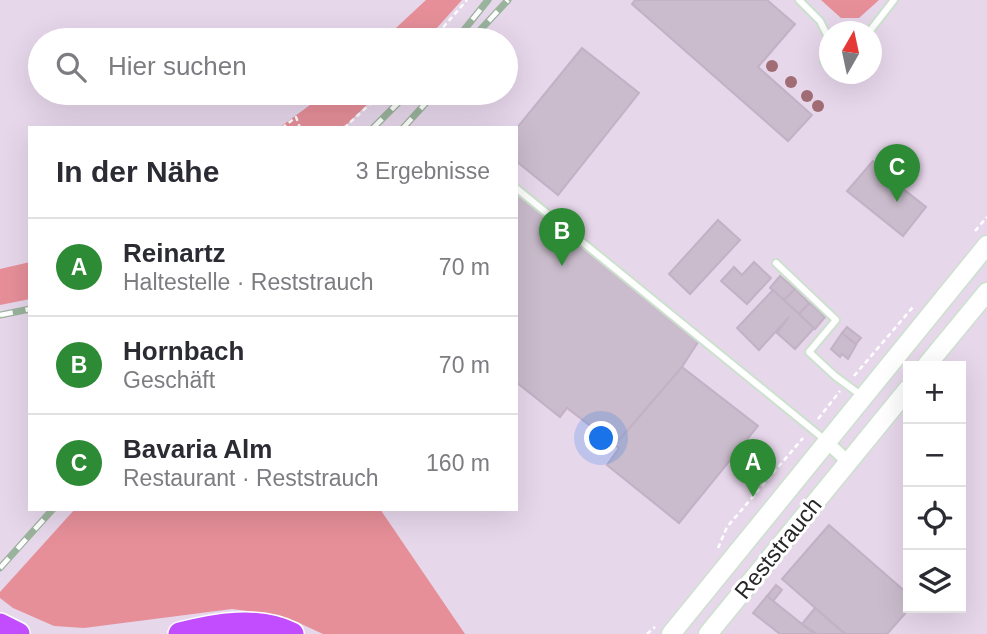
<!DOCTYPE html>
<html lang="de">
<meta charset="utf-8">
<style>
:root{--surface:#fff;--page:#f7f7f7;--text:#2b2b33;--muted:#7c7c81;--line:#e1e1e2;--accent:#2d8a35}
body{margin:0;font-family:Helvetica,sans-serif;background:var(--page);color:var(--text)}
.controls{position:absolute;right:21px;bottom:21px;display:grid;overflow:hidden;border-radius:0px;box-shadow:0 7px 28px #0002}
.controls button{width:63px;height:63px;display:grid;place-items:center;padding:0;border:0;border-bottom:2px solid var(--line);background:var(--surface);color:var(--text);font:35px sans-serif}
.compass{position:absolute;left:819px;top:21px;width:63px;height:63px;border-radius:50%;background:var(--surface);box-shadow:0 7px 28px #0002;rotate:9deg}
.you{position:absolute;left:602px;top:439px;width:24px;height:24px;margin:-18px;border:5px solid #fff;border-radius:50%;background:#1a73e8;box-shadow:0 0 0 10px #1a73e833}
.badge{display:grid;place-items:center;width:46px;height:46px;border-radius:50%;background:var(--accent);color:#fff;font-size:23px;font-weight:700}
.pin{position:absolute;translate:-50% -58px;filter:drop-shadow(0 2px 4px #0008)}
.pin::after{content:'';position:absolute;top:37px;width:24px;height:21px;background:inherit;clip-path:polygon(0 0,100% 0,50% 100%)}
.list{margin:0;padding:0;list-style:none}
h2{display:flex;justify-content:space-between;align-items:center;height:91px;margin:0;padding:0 28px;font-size:30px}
h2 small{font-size:23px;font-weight:400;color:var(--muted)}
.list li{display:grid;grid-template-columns:46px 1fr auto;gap:21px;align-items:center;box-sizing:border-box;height:98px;padding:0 28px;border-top:2px solid var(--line)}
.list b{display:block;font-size:26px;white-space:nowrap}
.list p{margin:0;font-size:23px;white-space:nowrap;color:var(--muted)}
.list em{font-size:23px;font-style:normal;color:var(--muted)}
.icon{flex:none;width:38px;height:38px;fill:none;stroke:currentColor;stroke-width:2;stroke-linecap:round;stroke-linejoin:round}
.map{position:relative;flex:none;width:987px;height:634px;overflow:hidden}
.search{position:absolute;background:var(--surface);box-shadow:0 7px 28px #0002;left:28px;top:28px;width:490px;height:77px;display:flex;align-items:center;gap:18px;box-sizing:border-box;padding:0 24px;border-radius:38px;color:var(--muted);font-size:26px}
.panel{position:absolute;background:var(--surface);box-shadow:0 7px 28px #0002;left:28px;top:126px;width:490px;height:385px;border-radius:0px}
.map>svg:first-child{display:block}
.green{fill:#e68f99}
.building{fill:#cabccc;stroke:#c3b1c6;stroke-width:2}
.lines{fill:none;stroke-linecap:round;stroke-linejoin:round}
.lane-casing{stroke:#cce1cd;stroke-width:10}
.street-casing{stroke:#cce1cd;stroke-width:16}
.secondary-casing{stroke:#cce1cd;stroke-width:21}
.highway-casing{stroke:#fff;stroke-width:26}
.path{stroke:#fff;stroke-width:2.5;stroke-dasharray:5 3.5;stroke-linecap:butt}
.lane{stroke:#fff;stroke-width:6}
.street{stroke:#fff;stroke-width:12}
.secondary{stroke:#fff;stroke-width:18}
.highway{stroke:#c24dff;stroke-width:23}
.rail-casing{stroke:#9ab39c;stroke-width:7}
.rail{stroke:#fff;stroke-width:4.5;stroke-dasharray:13;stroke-linecap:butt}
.tree{fill:#a06d75}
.labels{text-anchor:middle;stroke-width:6;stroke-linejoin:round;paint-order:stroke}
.street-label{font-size:23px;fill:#272727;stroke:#fff}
</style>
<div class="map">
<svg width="987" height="634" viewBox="0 0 987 634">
<rect width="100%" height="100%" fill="#e7d7eb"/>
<g class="green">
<polygon points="426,0 462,0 426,40 383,40"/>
<polygon points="821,0 879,0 859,18 841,18"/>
<polygon points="326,93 379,93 343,128 279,128"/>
<polygon points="30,262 30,299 0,305 0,269"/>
<polygon points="75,509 380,509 465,634 323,634 297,622 265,613 232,609 84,628 54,626 13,608 0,598 0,592"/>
</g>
<g class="building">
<polygon points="635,0 767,0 795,24 758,67 812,115 788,141 632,4"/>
<polygon points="582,48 639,93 558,195 516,161 516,129"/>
<polygon points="873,161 878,165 877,168 891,179 895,175 900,179 897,184 926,207 903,236 847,191"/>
<polygon points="516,192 700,339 682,367 615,445 567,408 560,417 516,382"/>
<polygon points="718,220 740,240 690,294 669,274"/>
<polygon points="754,262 771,278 747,304 721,281 734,267 742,275"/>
<polygon points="780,276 795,289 784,300 770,288"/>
<polygon points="795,289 809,303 799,314 784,300"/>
<polygon points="773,290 814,328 795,349 777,333 789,317 759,350 737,328"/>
<polygon points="810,303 825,317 815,329 799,314"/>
<polygon points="847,327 861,338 856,344 842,333"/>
<polygon points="842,333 856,345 848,359 842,354 840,357 831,349"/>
<polygon points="682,367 758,426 679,523 607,465 619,448 615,445"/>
<polygon points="829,525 908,594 908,608 910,608 887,634 845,634 782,579"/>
<polygon points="776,585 782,590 773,601 767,596"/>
<polygon points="767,596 812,632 817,634 780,634 753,613"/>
<polygon points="815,608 845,634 817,634 802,624"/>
</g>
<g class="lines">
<g class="lane-casing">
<g id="lane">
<polyline points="799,0 820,21 830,41"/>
<polyline points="869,32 894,0"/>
<polyline points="824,62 830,59"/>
<polyline points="516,188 824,439"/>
<polyline points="776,263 836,320 809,352 835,376 862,396"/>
</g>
</g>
<g class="street-casing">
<polyline id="street" points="826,441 848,462"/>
</g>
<g class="secondary-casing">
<g id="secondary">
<polyline points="926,366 987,292"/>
<polyline points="671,634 987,245"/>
<polyline points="708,634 908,389"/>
</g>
</g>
<g class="highway-casing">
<g id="highway">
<polyline points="0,625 18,634"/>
<path d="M180,634C215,625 258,617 292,634"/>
</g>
</g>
<g class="path">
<polyline points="432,40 467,0"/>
<polyline points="282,128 296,117 300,128"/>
<polyline points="344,128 382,93"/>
<polyline points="975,231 987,217"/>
<polyline points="854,376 913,307"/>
<polyline points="818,419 840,391"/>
<polyline points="718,548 727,527 803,438"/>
<polyline points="647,634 655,627"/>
</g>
<use href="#lane" class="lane"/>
<use href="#street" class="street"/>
<use href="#secondary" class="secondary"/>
<use href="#highway" class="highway"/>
<g class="rail-casing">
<g id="rail">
<polyline points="456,40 488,0"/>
<polyline points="471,40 508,0"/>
<polyline points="373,128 408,93"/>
<polyline points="403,128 435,93"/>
<polyline points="0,315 30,309"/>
<polyline points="0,568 53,509"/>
</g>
</g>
<use href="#rail" class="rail"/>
</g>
<g class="tree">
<circle cx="772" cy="66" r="6"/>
<circle cx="791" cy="82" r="6"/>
<circle cx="807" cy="96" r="6"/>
<circle cx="818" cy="106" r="6"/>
</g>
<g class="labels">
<g class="street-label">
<text transform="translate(778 548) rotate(-51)" y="8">Reststrauch</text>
</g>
</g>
</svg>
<div class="controls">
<button>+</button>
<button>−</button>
<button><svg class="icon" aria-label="locate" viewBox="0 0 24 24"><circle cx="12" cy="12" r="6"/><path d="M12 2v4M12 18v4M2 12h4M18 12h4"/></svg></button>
<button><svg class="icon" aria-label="layers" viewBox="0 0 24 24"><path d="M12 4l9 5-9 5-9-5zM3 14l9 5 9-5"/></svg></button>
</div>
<svg class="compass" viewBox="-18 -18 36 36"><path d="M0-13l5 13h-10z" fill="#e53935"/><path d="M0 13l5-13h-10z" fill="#7c7c81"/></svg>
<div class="you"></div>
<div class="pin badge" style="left:753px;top:497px">A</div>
<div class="pin badge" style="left:562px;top:266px">B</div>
<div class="pin badge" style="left:897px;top:202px">C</div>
<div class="search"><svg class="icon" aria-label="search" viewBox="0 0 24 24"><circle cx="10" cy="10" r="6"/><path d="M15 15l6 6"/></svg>Hier suchen</div>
<section class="panel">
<h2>In der Nähe<small>3 Ergebnisse</small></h2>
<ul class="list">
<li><span class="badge">A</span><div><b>Reinartz</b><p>Haltestelle · Reststrauch</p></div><em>70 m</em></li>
<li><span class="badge">B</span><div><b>Hornbach</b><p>Geschäft</p></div><em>70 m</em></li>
<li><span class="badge">C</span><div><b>Bavaria Alm</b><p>Restaurant · Reststrauch</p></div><em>160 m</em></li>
</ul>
</section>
</div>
